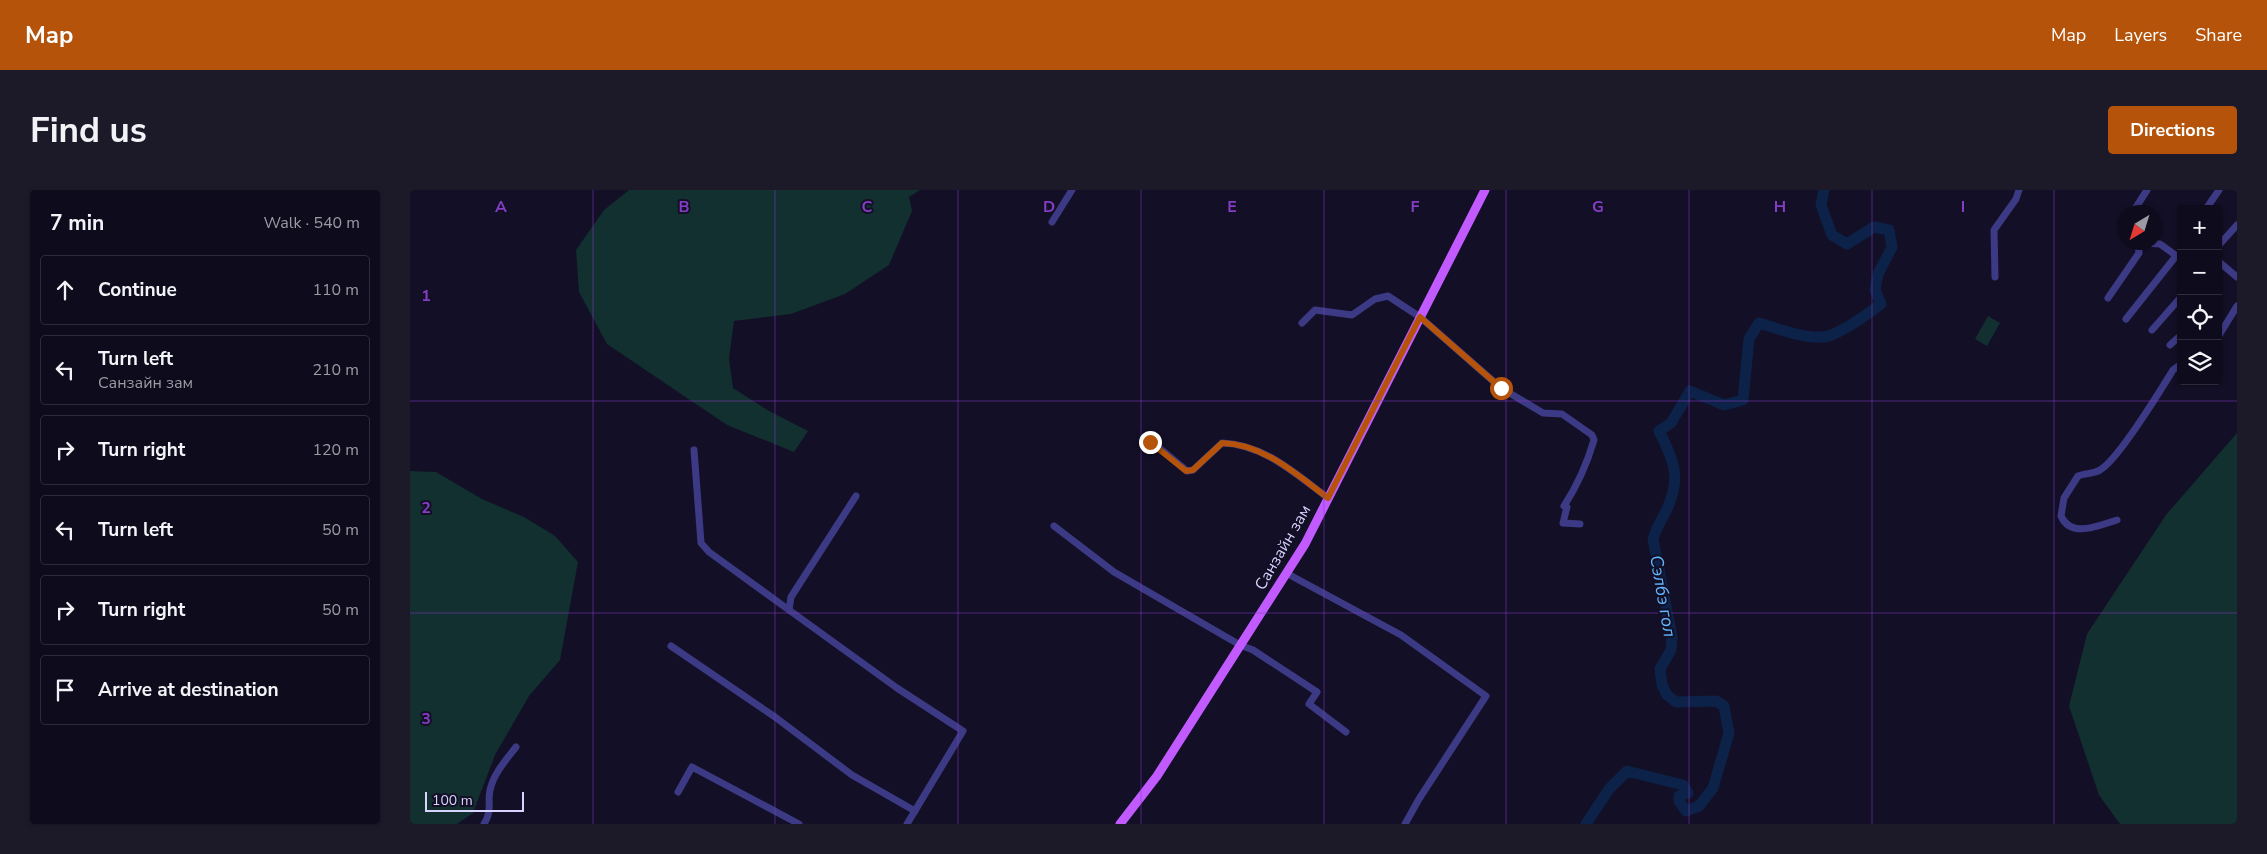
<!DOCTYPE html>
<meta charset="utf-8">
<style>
:root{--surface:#0e0b1c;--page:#1c1929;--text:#f1f3f6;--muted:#9b9ba3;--line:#2e2b3b;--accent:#b45309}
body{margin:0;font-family:"Nunito Sans",sans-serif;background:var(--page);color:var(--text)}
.controls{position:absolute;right:15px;top:15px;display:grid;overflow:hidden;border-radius:5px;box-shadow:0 1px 4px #0004}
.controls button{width:45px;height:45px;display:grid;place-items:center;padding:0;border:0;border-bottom:1px solid var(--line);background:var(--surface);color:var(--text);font:25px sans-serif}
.compass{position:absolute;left:1707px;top:15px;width:45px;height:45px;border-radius:50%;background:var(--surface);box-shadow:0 1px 4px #0004;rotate:218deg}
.scale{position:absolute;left:15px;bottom:12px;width:99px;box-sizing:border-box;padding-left:5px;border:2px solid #d9d4ff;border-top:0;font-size:14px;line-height:18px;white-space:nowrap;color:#d9d4ff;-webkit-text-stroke:4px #130f26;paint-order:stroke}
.stop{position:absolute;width:15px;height:15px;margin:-11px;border:4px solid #b45309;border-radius:50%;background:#fff}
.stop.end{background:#b45309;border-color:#fff;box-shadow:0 1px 5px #0008}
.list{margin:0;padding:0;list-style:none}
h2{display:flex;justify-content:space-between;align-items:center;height:65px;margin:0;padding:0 20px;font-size:21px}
h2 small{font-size:16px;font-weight:400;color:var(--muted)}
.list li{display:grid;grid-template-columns:32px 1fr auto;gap:15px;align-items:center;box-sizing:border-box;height:70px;margin:0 10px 10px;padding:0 10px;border:1px solid var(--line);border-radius:5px}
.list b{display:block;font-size:19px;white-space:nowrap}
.list p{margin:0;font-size:16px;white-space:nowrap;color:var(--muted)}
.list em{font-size:16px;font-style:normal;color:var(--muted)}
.icon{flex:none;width:28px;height:28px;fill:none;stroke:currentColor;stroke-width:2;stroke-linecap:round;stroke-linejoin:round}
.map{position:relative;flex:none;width:1827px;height:634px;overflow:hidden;border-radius:5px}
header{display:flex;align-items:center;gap:30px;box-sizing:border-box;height:70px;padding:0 25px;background:var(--accent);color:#fff}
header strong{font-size:24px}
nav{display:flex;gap:28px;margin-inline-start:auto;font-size:18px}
.intro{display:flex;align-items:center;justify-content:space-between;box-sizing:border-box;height:120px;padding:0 30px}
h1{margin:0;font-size:35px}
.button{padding:12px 22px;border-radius:5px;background:var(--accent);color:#fff;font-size:18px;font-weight:700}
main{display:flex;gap:30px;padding:0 30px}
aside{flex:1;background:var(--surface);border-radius:5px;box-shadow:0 1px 4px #0004}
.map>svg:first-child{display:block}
.green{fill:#12302f}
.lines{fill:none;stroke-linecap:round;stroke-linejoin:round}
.river{stroke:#0c2248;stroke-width:11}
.minor{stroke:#3d3a85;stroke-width:7}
.major{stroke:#c25bff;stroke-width:9}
.route{stroke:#b45309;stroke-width:6}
.grid{fill:none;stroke:#843dc5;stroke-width:1;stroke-opacity:0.55}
.labels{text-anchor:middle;stroke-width:4;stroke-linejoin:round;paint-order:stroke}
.street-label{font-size:16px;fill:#d9d4ff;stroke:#130f26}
.water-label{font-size:18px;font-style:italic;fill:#62b6ff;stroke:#130f26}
.grid-label{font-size:16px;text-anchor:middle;font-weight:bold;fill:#843dc5;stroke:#130f26;stroke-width:4;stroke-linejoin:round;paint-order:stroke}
</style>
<header>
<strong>Map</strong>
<nav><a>Map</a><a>Layers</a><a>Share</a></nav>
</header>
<div class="intro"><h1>Find us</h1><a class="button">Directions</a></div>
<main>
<aside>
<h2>7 min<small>Walk · 540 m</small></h2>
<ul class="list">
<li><svg class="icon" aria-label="ahead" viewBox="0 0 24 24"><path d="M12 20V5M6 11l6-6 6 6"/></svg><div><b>Continue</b></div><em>110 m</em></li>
<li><svg class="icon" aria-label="left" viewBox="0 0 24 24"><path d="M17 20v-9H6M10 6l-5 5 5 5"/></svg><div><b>Turn left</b><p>Санзайн зам</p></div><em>210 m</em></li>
<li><svg class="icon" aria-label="right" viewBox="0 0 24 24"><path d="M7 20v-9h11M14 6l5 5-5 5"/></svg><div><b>Turn right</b></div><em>120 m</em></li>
<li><svg class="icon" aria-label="left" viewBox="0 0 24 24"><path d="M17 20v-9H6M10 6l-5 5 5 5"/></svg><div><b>Turn left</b></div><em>50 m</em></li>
<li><svg class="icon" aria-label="right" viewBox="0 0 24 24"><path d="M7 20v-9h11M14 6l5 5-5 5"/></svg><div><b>Turn right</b></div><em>50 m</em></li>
<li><svg class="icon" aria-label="arrive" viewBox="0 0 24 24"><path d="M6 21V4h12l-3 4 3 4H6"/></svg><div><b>Arrive at destination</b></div></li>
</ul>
</aside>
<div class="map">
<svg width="1827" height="634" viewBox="0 0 1827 634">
<rect width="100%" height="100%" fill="#130f26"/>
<g class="green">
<polygon points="219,0 510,0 499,7 502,21 479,75 435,104 381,124 324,131 319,169 323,198 359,221 398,241 384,262 317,235 197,154 169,102 166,60 194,20"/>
<polygon points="1578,126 1590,133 1577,156 1565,149"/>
<polygon points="1827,243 1827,634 1710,634 1689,605 1659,516 1677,444 1756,325"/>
<polygon points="0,281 26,282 72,309 114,327 145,346 168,372 150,470 119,506 85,565 63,623 47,634 0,634"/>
</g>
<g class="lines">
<path class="river" d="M1176,634L1199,599L1217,581L1273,595L1278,603L1269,606V611L1276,621L1289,616L1303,598L1319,543L1314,516L1306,511L1266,512L1257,505L1252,495L1250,479L1261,460L1262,447L1243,349C1247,336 1250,333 1256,321C1272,288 1264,271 1249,241L1261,233L1280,201L1314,215L1333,210L1339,149L1349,133C1369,139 1392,148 1414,147C1429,145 1459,123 1471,114L1465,100L1468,84L1482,57L1479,40L1464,37L1437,54L1422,45L1411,15L1414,0"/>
<g class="minor">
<polyline points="1796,19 1809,0"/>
<polyline points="1723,22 1737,0"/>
<polyline points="642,32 662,0"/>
<polyline points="1720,52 1750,54 1771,69"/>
<polyline points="1808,56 1827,35"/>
<polyline points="1808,71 1827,87"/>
<polyline points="1585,87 1584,40 1606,9 1609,0"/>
<polyline points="1698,108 1729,63 1728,54"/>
<polyline points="1716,129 1766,66"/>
<path d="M892,133L905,120L942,125L965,109L978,106L1010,127L1091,198L1133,223L1152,224L1182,245L1184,250C1177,274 1167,296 1154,316L1157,317L1153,333L1170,334"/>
<polyline points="1742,140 1771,107"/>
<polyline points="1808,147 1827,116"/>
<polyline points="1760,155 1771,145"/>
<path d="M736,247L777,281L783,280L812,253C854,254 887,285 918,308"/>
<polyline points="284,260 291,353 299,362 379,420"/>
<polyline points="446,306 381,407 379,420 487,498 553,541 497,634"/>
<path d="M1707,330C1690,335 1661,349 1651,326L1654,308L1668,286C1675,283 1684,284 1690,280C1709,269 1750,201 1763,180L1771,174"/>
<polyline points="644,336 704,382 830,455 843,460 907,502 899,514 936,542"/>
<polyline points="876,383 991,445 1076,506 1009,609 995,634"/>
<polyline points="261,456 365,527 442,585 505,621"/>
<polyline points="268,602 282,577 389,634"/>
<path d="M74,634C83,619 77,614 80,600C84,583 96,570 106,557"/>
</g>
<polyline class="major" points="710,634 747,586 895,354 1075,0"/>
</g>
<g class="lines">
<path class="route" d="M740,252L776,281L783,280L812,253C854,254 887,285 918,308L1010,127L1091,198"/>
</g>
<path class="grid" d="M183,0V634M365,0V634M548,0V634M731,0V634M914,0V634M1096,0V634M1279,0V634M1462,0V634M1644,0V634M0,211H1827M0,423H1827"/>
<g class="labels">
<g class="street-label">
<text transform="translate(872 357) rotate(-60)" y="6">Санзайн зам</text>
</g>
<g class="water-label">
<text transform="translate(1253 406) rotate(80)" y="6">Сэлбэ гол</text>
</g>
</g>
<g class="grid-label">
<text x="91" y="22">A</text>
<text x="274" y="22">B</text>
<text x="457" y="22">C</text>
<text x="639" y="22">D</text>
<text x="822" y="22">E</text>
<text x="1005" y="22">F</text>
<text x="1188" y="22">G</text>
<text x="1370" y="22">H</text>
<text x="1553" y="22">I</text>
<text x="16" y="111">1</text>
<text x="16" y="323">2</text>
<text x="16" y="534">3</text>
</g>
</svg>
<div class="controls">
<button>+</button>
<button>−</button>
<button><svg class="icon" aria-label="locate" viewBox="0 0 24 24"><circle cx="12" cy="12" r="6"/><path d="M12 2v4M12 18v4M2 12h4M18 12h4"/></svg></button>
<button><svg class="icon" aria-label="layers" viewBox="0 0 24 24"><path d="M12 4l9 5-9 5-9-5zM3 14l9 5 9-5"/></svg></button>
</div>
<svg class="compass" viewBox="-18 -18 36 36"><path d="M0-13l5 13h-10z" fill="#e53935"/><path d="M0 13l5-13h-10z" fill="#9b9ba3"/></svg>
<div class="scale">100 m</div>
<div class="stop" style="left:1091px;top:198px"></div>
<div class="stop end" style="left:740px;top:252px"></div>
</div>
</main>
